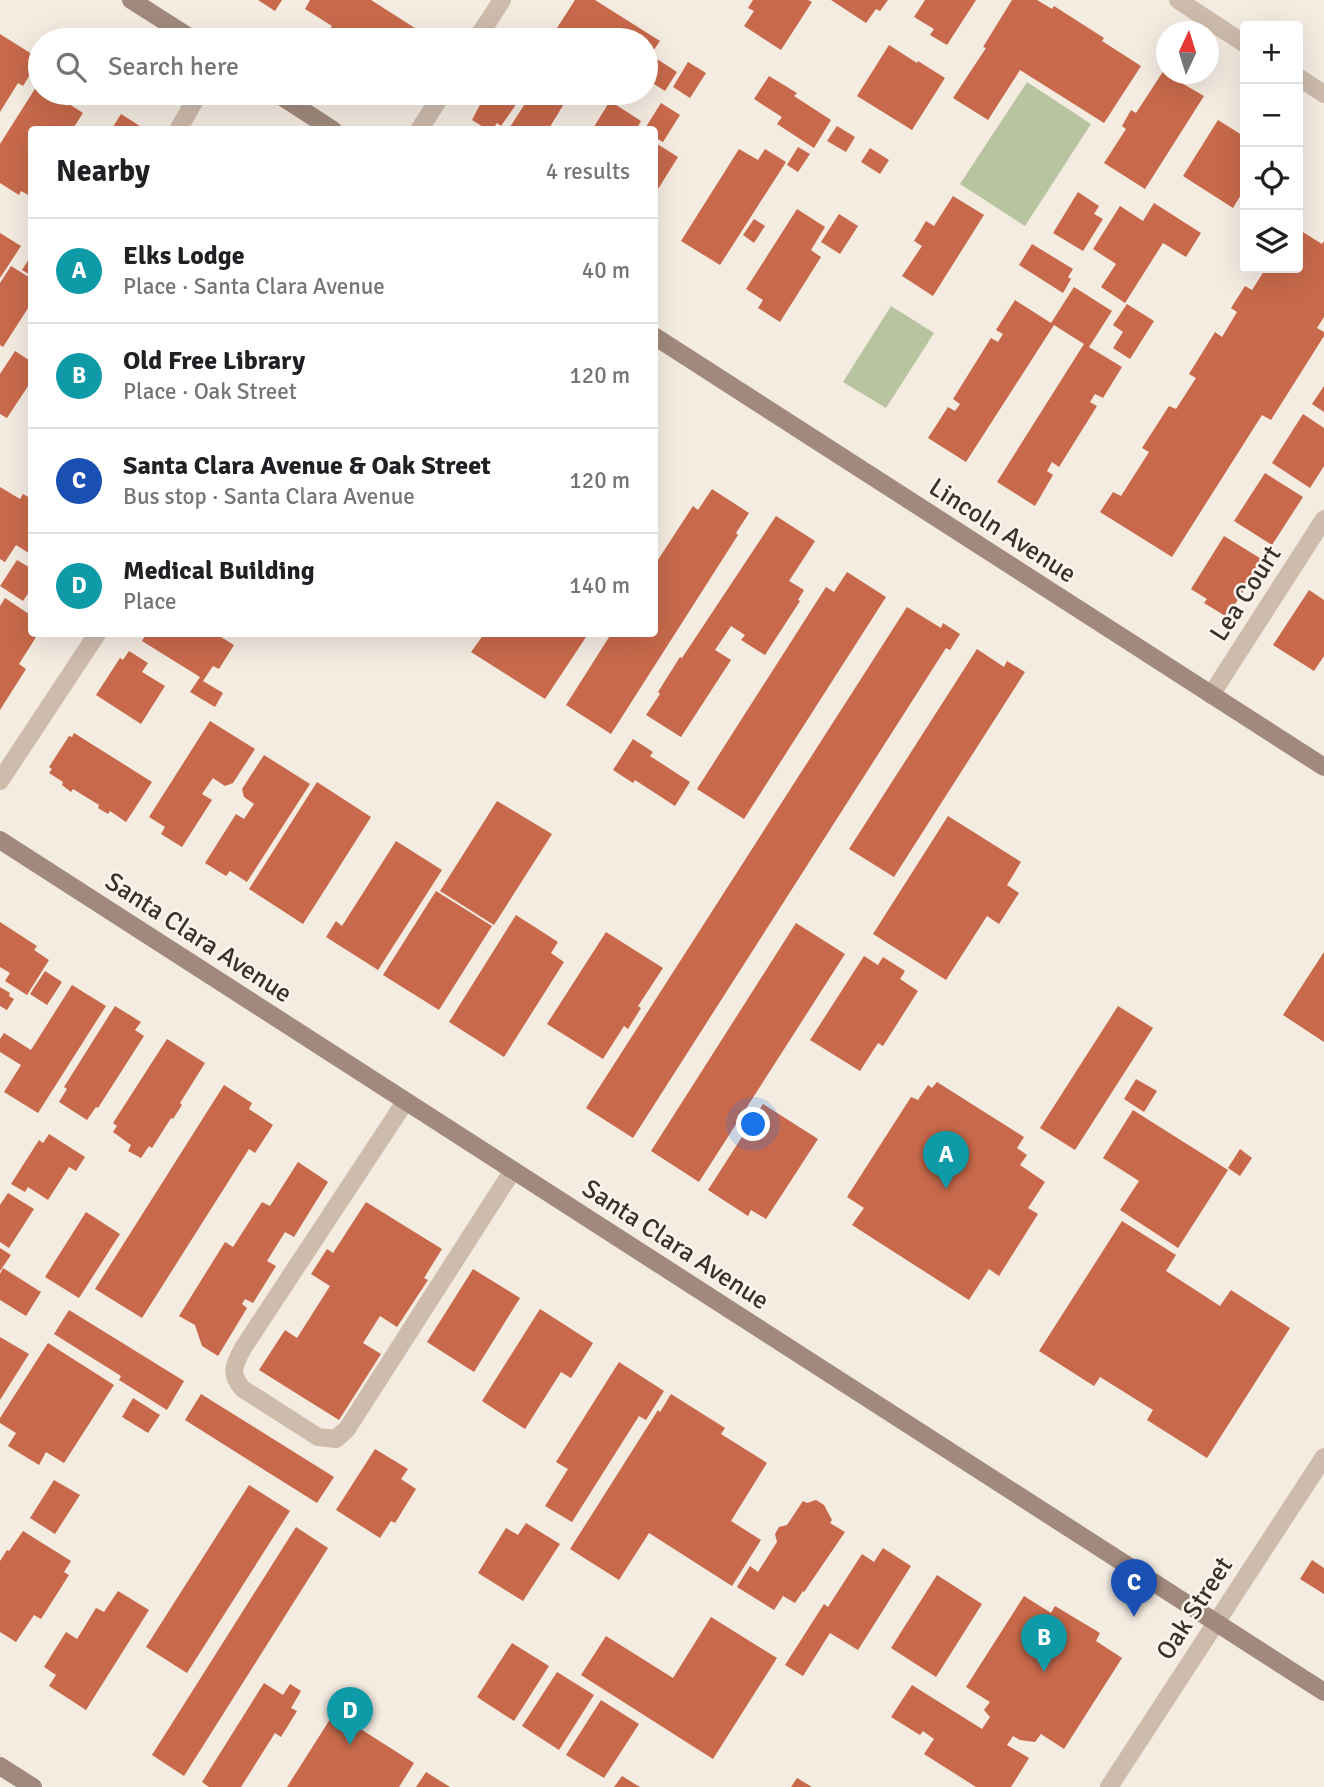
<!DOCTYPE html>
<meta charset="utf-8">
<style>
:root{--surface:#fff;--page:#f6f6f6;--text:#202124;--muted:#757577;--line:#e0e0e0;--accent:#db2777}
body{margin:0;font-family:Signika,sans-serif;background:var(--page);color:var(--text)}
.controls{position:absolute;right:21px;top:21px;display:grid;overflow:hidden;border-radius:7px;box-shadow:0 7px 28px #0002}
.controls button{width:63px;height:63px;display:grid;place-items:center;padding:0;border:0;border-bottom:2px solid var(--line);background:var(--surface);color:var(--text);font:35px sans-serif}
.compass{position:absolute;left:1156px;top:21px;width:63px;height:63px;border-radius:50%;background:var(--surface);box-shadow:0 7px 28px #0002;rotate:4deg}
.you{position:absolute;left:754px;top:1125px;width:24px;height:24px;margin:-18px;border:5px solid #fff;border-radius:50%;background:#1a73e8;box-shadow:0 0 0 10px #1a73e833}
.badge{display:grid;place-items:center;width:46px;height:46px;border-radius:50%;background:var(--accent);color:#fff;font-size:23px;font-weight:700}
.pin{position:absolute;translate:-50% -58px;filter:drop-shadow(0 2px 4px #0008)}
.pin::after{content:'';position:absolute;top:37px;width:24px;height:21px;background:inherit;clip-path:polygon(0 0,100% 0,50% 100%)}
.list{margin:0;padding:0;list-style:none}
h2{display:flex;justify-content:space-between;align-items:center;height:91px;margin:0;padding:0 28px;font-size:30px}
h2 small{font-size:23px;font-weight:400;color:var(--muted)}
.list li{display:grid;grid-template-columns:46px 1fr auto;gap:21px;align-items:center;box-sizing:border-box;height:105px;padding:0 28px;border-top:2px solid var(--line)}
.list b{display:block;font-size:26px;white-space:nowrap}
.list p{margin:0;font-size:23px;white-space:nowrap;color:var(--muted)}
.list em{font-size:23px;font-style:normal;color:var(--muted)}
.icon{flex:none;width:38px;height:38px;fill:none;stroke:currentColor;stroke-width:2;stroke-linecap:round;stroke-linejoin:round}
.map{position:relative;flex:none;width:1324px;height:1787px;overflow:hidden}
.search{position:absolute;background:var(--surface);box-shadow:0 7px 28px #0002;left:28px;top:28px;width:630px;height:77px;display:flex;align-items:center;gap:18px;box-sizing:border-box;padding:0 24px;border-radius:38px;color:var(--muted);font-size:26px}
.panel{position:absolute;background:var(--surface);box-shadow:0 7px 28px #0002;left:28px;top:126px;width:630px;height:511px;border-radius:7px}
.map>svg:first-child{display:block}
.green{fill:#b8c4a0}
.building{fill:#c8694b}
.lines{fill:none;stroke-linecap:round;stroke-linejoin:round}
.lane{stroke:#cdbbac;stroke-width:18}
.street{stroke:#cdbbac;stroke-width:18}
.secondary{stroke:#a18a7d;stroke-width:18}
.labels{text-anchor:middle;stroke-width:5;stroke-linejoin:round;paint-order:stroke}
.street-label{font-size:26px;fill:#3b302b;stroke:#fbf5ee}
</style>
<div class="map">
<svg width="1324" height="1787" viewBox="0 0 1324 1787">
<rect width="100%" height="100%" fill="#f4ebe1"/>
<g class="green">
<polygon points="1027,82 1091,124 1025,226 960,184"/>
<polygon points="891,306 934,333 886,408 843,382"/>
</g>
<g class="building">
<polygon points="258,0 282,0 275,11"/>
<polygon points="310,0 371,0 418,30 412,40 348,40 330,29 332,26 305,9"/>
<polygon points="575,0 595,0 660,41 651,54 656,58 646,74 646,40 577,40 557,28"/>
<polygon points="753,0 808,0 812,2 781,50 744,26 754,11 748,8"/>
<polygon points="831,0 888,0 880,11 876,9 866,23"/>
<polygon points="925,0 976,0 947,45 930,35 934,29 914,17"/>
<polygon points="1012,0 1037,0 1052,9 1054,6 1104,38 1102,41 1141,66 1104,123 1020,70 988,120 953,98 986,48 983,47"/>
<polygon points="0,34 35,56 29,66 33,70 23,86 18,83 0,112"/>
<polygon points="889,45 917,63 918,61 945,78 912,130 857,96"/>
<polygon points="657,59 677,72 665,91 646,79"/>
<polygon points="688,62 706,73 690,98 673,87"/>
<polygon points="1164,70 1166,74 1204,96 1145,189 1104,163 1126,129 1122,126 1131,110 1136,113"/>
<polygon points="769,76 797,93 794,96 831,120 814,148 777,124 782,117 754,99"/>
<polygon points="38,84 40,85 40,93 52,93 83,113 72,130 32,130 32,194 30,196 21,191 19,195 0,183 0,144"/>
<polygon points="486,93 524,93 501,126 497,123 492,130 488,130 472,120"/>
<polygon points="532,93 567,93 570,94 548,130 508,130"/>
<polygon points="610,101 641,121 636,130 592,130"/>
<polygon points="661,103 680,115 663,142 654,137 654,130 644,130"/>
<polygon points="121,114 146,130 111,130"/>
<polygon points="1218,120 1245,137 1245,188 1233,208 1183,176"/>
<polygon points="837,126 855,137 846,152 827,141"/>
<polygon points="654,142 678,157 655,194 658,197 654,203"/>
<polygon points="798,147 810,154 798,172 787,165"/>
<polygon points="870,148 889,160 880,174 861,162"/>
<polygon points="739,149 758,160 765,149 786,162 720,265 681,241"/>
<polygon points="1078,192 1099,206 1094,214 1103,219 1083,251 1053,233"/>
<polygon points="953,196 984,215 933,296 902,276 922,246 914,241 926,221 934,226"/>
<polygon points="1154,203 1201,233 1186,257 1163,243 1125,303 1101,287 1116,264 1093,249 1120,206 1143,221"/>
<polygon points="797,209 825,227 811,250 821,257 780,322 758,308 763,300 746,289"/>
<polygon points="839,214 858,226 840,254 821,242"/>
<polygon points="754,219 765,226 754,243 743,235"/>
<polygon points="1298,229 1322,244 1324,241 1324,317 1317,328 1324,332 1324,336 1271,420 1262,415 1172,557 1100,512 1113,492 1121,496 1149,452 1142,448 1169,406 1176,409 1196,378 1189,374 1215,332 1222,337 1237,312 1231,308 1245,286 1252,290 1266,268 1298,268"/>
<polygon points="0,233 21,246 0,278"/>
<polygon points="1032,244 1073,269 1068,277 1071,279 1063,293 1019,265"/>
<polygon points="32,254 32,276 22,270"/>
<polygon points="11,266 32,279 32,302 3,347 0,345 0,283"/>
<polygon points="1074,287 1112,311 1089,347 1122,367 1103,398 1095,394 1090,402 1097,406 1059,467 1052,462 1047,471 1053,475 1035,506 997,482 1084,344 1054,325 966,462 928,438 948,407 955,411 960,404 953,399 991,338 998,342 1003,334 996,330 1015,300 1051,323"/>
<polygon points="1127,304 1154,321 1130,359 1113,348 1123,332 1113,325"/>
<polygon points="15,351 32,362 32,380 7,418 0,414 0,374"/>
<polygon points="1324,386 1324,412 1312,404"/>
<polygon points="1303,414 1324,428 1324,466 1310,488 1272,463"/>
<polygon points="1265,473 1303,497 1272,545 1234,521"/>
<polygon points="0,487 20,499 23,494 32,499 32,555 16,545 5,562 0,559"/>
<polygon points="712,489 749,513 736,533 738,535 611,734 566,705 611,634 654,634 654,566 693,506 698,510"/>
<polygon points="776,516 815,541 789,581 804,590 798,600 800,601 765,655 741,640 745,635 731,626 715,650 731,660 681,737 646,715 660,694 658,692 680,657 682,658"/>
<polygon points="1224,536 1263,560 1227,617 1204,603 1207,599 1191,589"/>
<polygon points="17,560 32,569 32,588 23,601 0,586"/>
<polygon points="847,572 886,597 744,819 697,789 826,587 834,592"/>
<polygon points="1309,590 1324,600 1324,656 1314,671 1273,645"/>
<polygon points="5,598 32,616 32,634 38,634 19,664 26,669 0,710 0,606"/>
<polygon points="907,607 941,628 943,623 960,634 950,650 946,648 633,1138 586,1108"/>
<polygon points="146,634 216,634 234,645 219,669 213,666 203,681 223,693 215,707 190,692 200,677 142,641"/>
<polygon points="484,634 588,634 545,699 471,652"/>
<polygon points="977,649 1004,667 1007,661 1025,672 894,877 849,849"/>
<polygon points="129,651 148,663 142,672 165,686 141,724 96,695 120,658 123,660"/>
<polygon points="210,721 255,749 233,783 225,786 213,778 202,794 212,800 182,847 161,834 165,827 149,817"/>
<polygon points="74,733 152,782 126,822 110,811 108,814 98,808 99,805 73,789 71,792 62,785 63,782 49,773 52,769 49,767 69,736 72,737"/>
<polygon points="633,739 653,752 650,756 690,782 675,806 635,780 633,783 613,770"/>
<polygon points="264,755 310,784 247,882 230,871 226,876 205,863 236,814 244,819 254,804 244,797 242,789"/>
<polygon points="317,782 371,817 303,924 249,889"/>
<polygon points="497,801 552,834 494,925 440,891"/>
<polygon points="948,816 1021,862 1007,885 1019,893 999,924 987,916 946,980 873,934"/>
<polygon points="396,841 442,870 378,970 326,937 336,921 342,926"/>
<polygon points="436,891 492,926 439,1010 383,975"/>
<polygon points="516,915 558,942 551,953 564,962 504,1057 449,1022"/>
<polygon points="0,922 37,946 34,950 49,960 27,995 5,981 10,973 0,967"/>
<polygon points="796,923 845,954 699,1182 651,1151"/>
<polygon points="606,932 663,968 638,1006 641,1008 628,1029 624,1026 603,1059 547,1024"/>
<polygon points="1324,952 1324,1042 1283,1015"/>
<polygon points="864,956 878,965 883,957 905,971 900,979 918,991 883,1046 878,1043 860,1071 810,1040"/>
<polygon points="45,971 62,982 47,1005 30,994"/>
<polygon points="72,985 106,1006 38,1113 4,1092 21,1065 0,1052 0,1039 4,1033 31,1050"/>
<polygon points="0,987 10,993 9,996 14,999 7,1010 0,1006"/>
<polygon points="115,1006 141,1022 135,1030 144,1036 98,1108 96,1107 87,1120 59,1102 67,1089 64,1087"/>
<polygon points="1118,1006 1153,1028 1075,1150 1040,1128"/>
<polygon points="167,1039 205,1063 180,1103 182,1105 173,1119 171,1118 152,1148 149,1146 141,1158 128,1151 131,1145 113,1132 117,1126 113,1123"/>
<polygon points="1136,1079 1157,1091 1144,1112 1124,1099"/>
<polygon points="937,1082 1024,1137 1017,1148 1027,1155 1020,1165 1045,1182 1028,1208 1038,1214 999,1276 989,1269 969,1300 852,1225 864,1208 847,1197 911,1097 918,1100 928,1085 932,1088"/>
<polygon points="224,1085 252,1103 249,1109 273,1125 255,1153 249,1149 142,1318 95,1289"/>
<polygon points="763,1104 818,1139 766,1219 751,1210 748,1216 708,1190"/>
<polygon points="1133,1110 1228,1170 1178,1248 1120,1210 1139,1181 1103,1158"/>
<polygon points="49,1134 85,1157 76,1171 69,1167 48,1200 28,1187 25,1192 11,1184 39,1140 43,1143"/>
<polygon points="1240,1149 1252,1158 1240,1176 1228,1168"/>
<polygon points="298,1162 328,1182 294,1237 285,1232 267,1261 276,1266 253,1303 245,1299 242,1304 247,1308 218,1356 202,1346 195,1325 179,1316 225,1242 233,1247 262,1202 270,1206"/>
<polygon points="8,1193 34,1209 9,1248 0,1242 0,1205"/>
<polygon points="366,1202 442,1249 424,1278 428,1280 397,1327 380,1316 363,1343 381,1354 339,1420 259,1370 285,1330 297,1338 330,1286 311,1274 327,1249 333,1253"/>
<polygon points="86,1212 120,1234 79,1298 45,1277"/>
<polygon points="1122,1221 1176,1255 1166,1271 1220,1306 1231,1290 1290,1328 1207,1458 1147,1420 1153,1410 1100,1377 1094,1386 1039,1351"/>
<polygon points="0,1248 11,1255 0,1271"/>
<polygon points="3,1268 41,1292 26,1316 0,1300 0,1274"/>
<polygon points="473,1269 520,1298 474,1372 427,1342"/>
<polygon points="540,1309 593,1343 571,1378 561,1372 525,1429 482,1401"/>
<polygon points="69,1310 184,1381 167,1410 119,1380 121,1376 54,1334"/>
<polygon points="0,1337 29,1354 0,1400"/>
<polygon points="48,1343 114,1385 64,1463 46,1452 39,1465 8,1446 16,1433 0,1423 0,1418"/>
<polygon points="619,1362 664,1391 646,1420 639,1416 572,1522 545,1506 568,1469 556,1462"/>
<polygon points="201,1394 334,1477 317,1503 185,1420"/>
<polygon points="671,1394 725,1428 721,1434 767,1463 731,1521 761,1540 732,1586 649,1533 619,1580 570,1549 658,1410 660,1412"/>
<polygon points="133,1398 160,1415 148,1433 122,1417"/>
<polygon points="375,1449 408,1469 401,1479 416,1489 395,1523 391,1521 380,1538 336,1510"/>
<polygon points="54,1480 80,1495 55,1534 30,1518"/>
<polygon points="249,1485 290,1511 187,1673 146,1647"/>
<polygon points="816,1500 824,1505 832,1520 830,1523 845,1532 804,1592 803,1591 795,1603 783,1596 774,1610 737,1587 750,1566 758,1572 777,1542 775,1534 779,1527 787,1525 803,1501 807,1503"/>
<polygon points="526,1523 560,1544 523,1601 478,1573 506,1528 518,1535"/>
<polygon points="296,1527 328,1548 184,1776 152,1755"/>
<polygon points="23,1531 71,1561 64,1572 69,1575 41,1619 34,1615 16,1642 0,1632 0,1561 7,1550 9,1551"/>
<polygon points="883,1548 911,1566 858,1650 830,1633 803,1676 785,1665 824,1604 828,1607 862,1554 874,1562"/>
<polygon points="1312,1560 1324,1568 1324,1594 1300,1579"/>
<polygon points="937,1575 982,1604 936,1677 891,1648"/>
<polygon points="118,1591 149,1610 86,1710 49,1686 56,1675 44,1667 66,1632 77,1639 96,1608 104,1612"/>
<polygon points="1024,1596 1051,1613 1055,1606 1100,1633 1096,1641 1122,1658 1064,1749 1041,1734 1035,1742 1020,1740 1013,1736 1007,1745 1029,1758 1011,1787 976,1787 924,1754 934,1739 923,1731 920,1735 891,1717 912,1685 982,1729 990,1717 984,1710 990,1702 966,1687"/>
<polygon points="711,1617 777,1658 713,1759 581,1675 606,1636 673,1678"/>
<polygon points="512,1643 549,1666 514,1721 477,1697"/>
<polygon points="557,1672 594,1695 559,1750 522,1726"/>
<polygon points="264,1683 283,1695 290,1684 301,1691 291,1708 297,1711 281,1737 275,1733 241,1787 209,1787 202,1782"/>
<polygon points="601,1700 639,1724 604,1778 566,1755"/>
<polygon points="350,1706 367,1716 359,1728 414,1763 399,1787 287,1787 334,1713 343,1718"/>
<polygon points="426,1772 450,1787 416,1787"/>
<polygon points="622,1776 640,1787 614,1787"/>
<polygon points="797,1778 812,1787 791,1787"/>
</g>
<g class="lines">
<g class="lane">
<polyline points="178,130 199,93"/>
<path d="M405,1102L243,1348C234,1365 229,1374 243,1389L318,1437L336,1439L347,1429L513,1170"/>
</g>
<g class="street">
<polyline points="1178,0 1245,44"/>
<polyline points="476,40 502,0"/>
<polyline points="1298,77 1324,94"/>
<polyline points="419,130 443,93"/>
<polyline points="1211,695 1324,519"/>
<polyline points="0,781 97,634"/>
<polyline points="1109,1787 1324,1457"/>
</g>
<g class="secondary">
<polyline points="131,0 194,40"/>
<polyline points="276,93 333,130"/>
<polyline points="654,336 1324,767"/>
<polyline points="0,840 1324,1692"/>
<polyline points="0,1766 33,1787"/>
</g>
</g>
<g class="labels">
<g class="street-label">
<text transform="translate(1003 530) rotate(33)" y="9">Lincoln Avenue</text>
<text transform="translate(1245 593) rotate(-57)" y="9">Lea Court</text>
<text transform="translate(199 937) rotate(33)" y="9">Santa Clara Avenue</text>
<text transform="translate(676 1244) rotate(33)" y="9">Santa Clara Avenue</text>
<text transform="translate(1194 1608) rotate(-57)" y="9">Oak Street</text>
</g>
</g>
</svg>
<div class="controls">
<button>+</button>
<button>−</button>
<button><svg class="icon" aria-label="locate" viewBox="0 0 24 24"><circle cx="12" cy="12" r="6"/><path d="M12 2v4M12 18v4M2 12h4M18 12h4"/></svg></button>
<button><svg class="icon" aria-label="layers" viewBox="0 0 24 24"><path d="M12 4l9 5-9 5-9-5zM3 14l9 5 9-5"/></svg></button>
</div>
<svg class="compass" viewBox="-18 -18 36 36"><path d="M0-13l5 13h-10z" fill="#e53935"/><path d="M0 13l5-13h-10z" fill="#757577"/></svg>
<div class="you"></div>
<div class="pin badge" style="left:946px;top:1189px;background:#0f9aa8">A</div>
<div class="pin badge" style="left:1044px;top:1672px;background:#0f9aa8">B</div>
<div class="pin badge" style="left:1134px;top:1617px;background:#1a4fb4">C</div>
<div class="pin badge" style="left:350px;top:1745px;background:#0f9aa8">D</div>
<div class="search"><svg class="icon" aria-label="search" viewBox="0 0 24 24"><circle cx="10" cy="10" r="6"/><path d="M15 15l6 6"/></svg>Search here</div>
<section class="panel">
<h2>Nearby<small>4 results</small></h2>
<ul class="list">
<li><span class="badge" style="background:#0f9aa8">A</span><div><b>Elks Lodge</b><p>Place · Santa Clara Avenue</p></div><em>40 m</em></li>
<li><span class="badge" style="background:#0f9aa8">B</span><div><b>Old Free Library</b><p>Place · Oak Street</p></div><em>120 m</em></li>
<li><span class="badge" style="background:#1a4fb4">C</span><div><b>Santa Clara Avenue &amp; Oak Street</b><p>Bus stop · Santa Clara Avenue</p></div><em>120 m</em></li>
<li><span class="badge" style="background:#0f9aa8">D</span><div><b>Medical Building</b><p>Place</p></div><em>140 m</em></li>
</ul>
</section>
</div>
